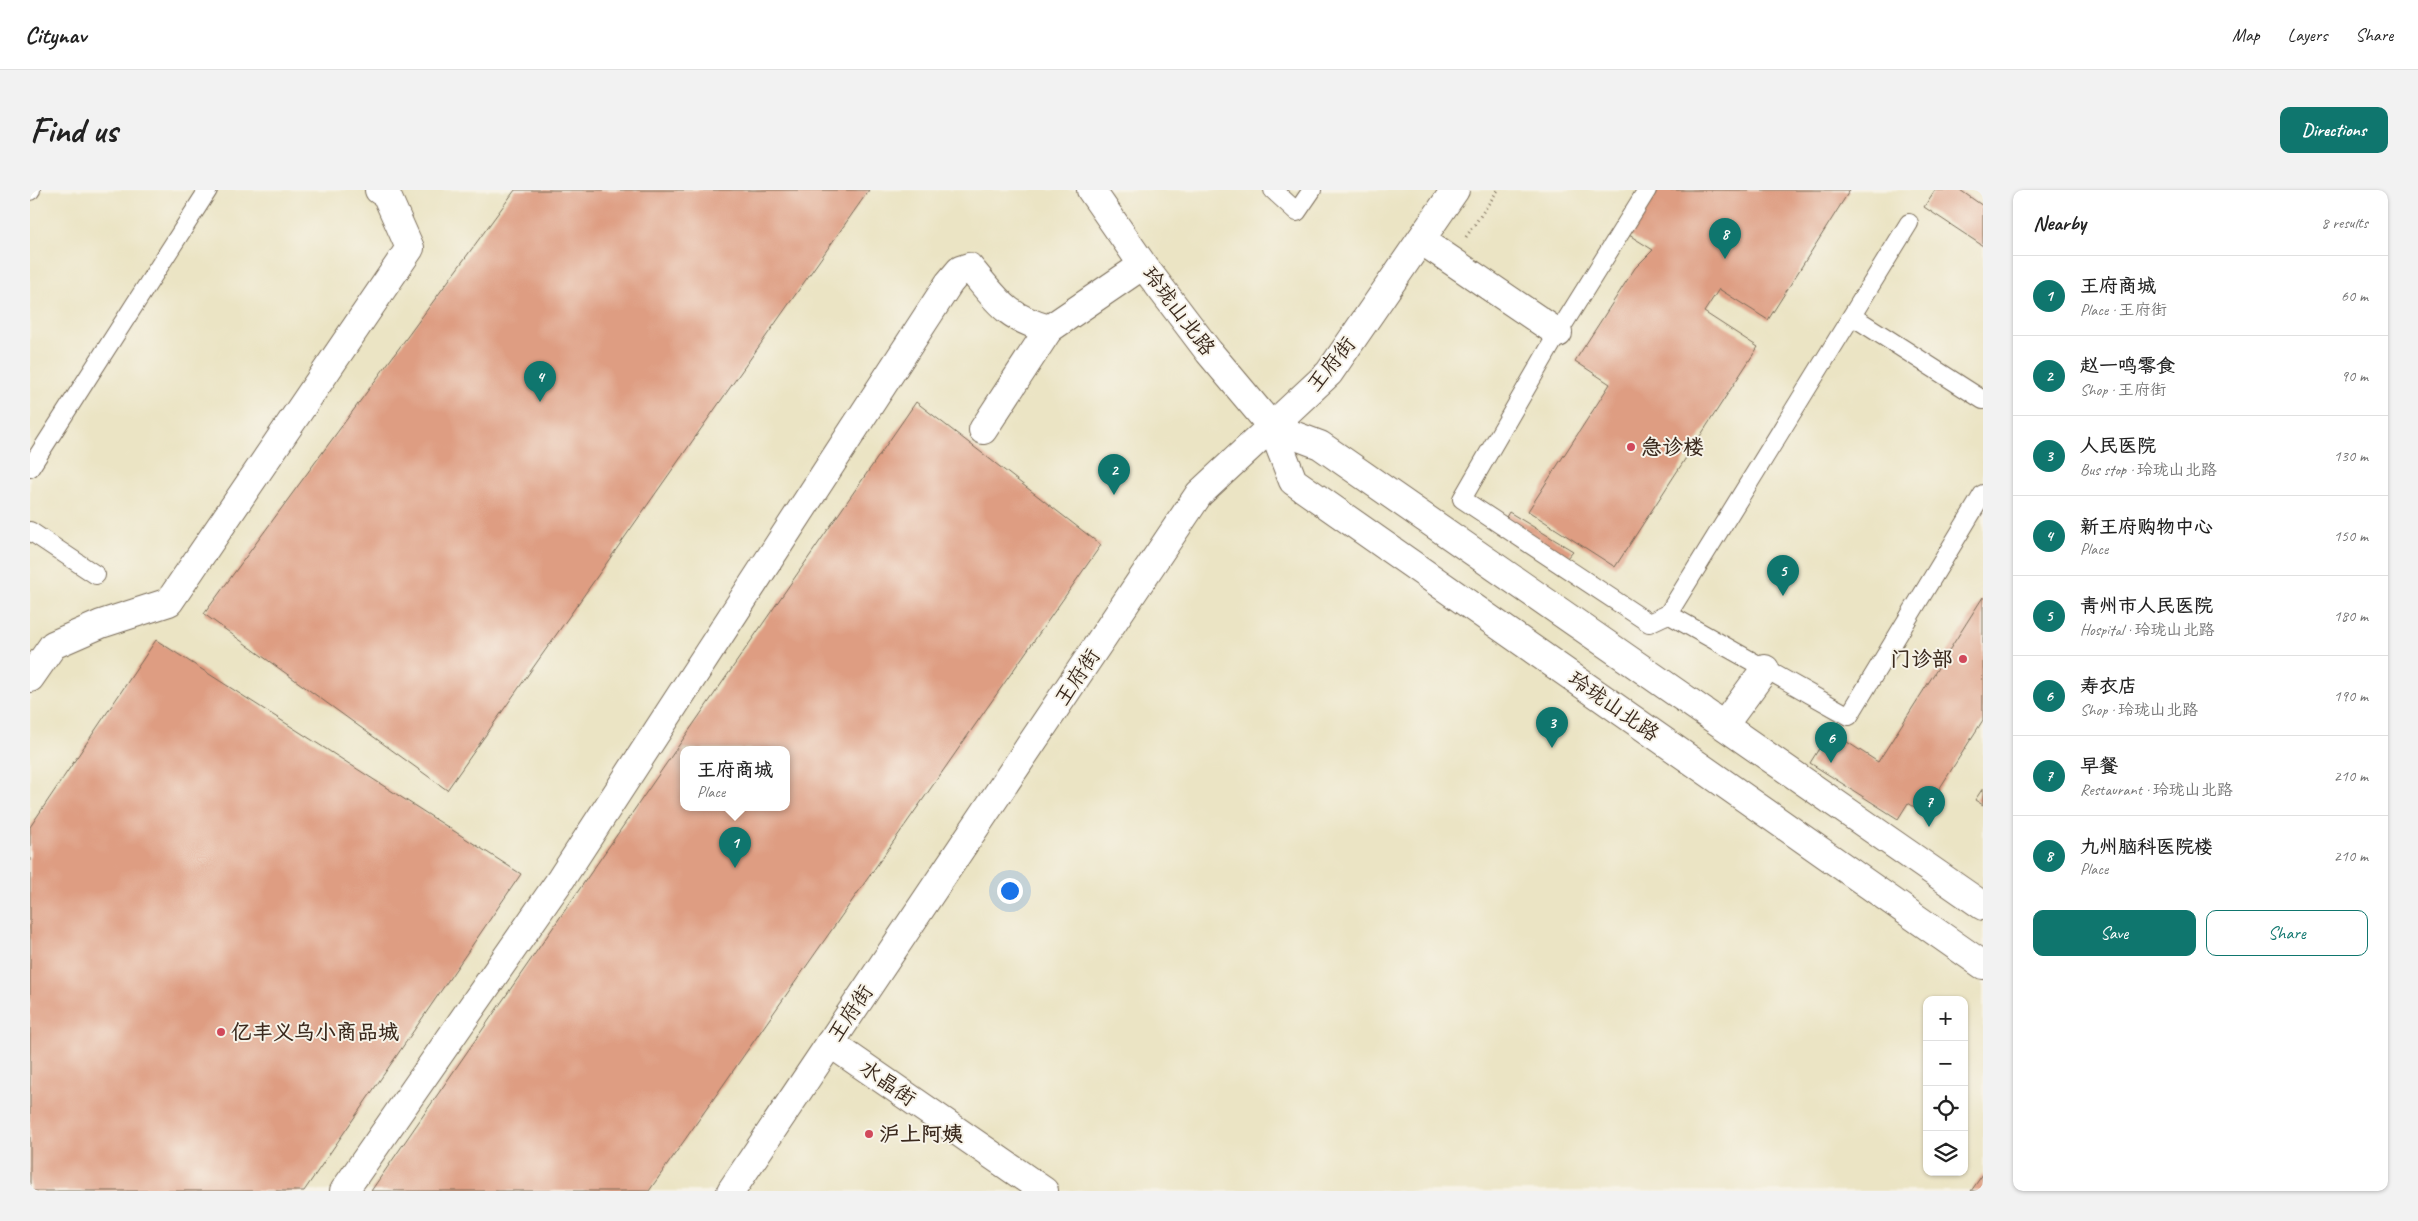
<!DOCTYPE html>
<meta charset="utf-8">
<style>
:root{--surface:#fff;--page:#f2f2f2;--text:#222;--muted:#767676;--line:#e0e0e0;--accent:#0f766e}
body{margin:0;font-family:Caveat,"LXGW WenKai TC",sans-serif;background:var(--page);color:var(--text)}
.controls{position:absolute;right:15px;bottom:15px;display:grid;overflow:hidden;border-radius:10px;box-shadow:0 1px 4px #0004}
.controls button{width:45px;height:45px;display:grid;place-items:center;padding:0;border:0;border-bottom:1px solid var(--line);background:var(--surface);color:var(--text);font:25px sans-serif}
.you{position:absolute;left:979px;top:700px;width:18px;height:18px;margin:-12px;border:4px solid #fff;border-radius:50%;background:#1a73e8;box-shadow:0 0 0 8px #1a73e833}
.badge{display:grid;place-items:center;width:32px;height:32px;border-radius:50%;background:var(--accent);color:#fff;font-size:16px;font-weight:700}
.pin{position:absolute;translate:-50% -41px;filter:drop-shadow(0 1px 2px #0008)}
.pin::after{content:'';position:absolute;top:26px;width:18px;height:15px;background:inherit;clip-path:polygon(0 0,100% 0,50% 100%)}
.popup{position:absolute;left:650px;top:556px;width:110px;height:65px;box-sizing:border-box;display:grid;place-content:center;border-radius:10px;background:var(--surface);filter:drop-shadow(0 1px 4px #0005);font-size:16px;white-space:nowrap;color:var(--muted)}
.popup b{font-size:19px;color:var(--text)}
.popup::after{content:'';position:absolute;left:50%;top:100%;margin-left:-10px;border:10px solid transparent;border-top-color:var(--surface)}
.list{margin:0;padding:0;list-style:none}
h2{display:flex;justify-content:space-between;align-items:center;height:65px;margin:0;padding:0 20px;font-size:21px}
h2 small{font-size:16px;font-weight:400;color:var(--muted)}
.list li{display:grid;grid-template-columns:32px 1fr auto;gap:15px;align-items:center;box-sizing:border-box;height:80px;padding:0 20px;border-top:1px solid var(--line)}
.list b{display:block;font-size:19px;white-space:nowrap}
.list p{margin:0;font-size:16px;white-space:nowrap;color:var(--muted)}
.list em{font-size:16px;font-style:normal;color:var(--muted)}
.actions{display:flex;gap:10px;padding:15px 20px}
.actions a{flex:1;padding:11px 0;border:1px solid var(--accent);border-radius:10px;text-align:center;font-size:18px;color:var(--accent)}
.actions .main{background:var(--accent);color:#fff}
.icon{flex:none;width:28px;height:28px;fill:none;stroke:currentColor;stroke-width:2;stroke-linecap:round;stroke-linejoin:round}
.map{position:relative;flex:none;width:1953px;height:1001px;overflow:hidden;border-radius:10px}
header{display:flex;align-items:center;gap:30px;box-sizing:border-box;height:70px;padding:0 25px;background:var(--surface);border-bottom:1px solid var(--line)}
header strong{font-size:24px}
nav{display:flex;gap:28px;margin-inline-start:auto;font-size:18px}
.intro{display:flex;align-items:center;justify-content:space-between;box-sizing:border-box;height:120px;padding:0 30px}
h1{margin:0;font-size:35px}
.button{padding:12px 22px;border-radius:10px;background:var(--accent);color:#fff;font-size:18px;font-weight:700}
main{display:flex;gap:30px;padding:0 30px}
aside{flex:1;background:var(--surface);border-radius:10px;box-shadow:0 1px 4px #0004}
.map>svg:first-child{display:block}
.building{fill:#de9d82;fill-rule:evenodd}
.lines{fill:none;stroke-linecap:round;stroke-linejoin:round}
.service-casing{stroke:#796b58;stroke-width:20}
.minor-casing{stroke:#796b58;stroke-width:30}
.tertiary-casing{stroke:#796b58;stroke-width:30}
.path{stroke:#796b58;stroke-width:3;stroke-dasharray:1 4;stroke-linecap:butt}
.service{stroke:#fff;stroke-width:18}
.minor{stroke:#fff;stroke-width:28}
.tertiary{stroke:#fff;stroke-width:28}
.poi-dot{fill:#d1495b;stroke:#f7f3e8;stroke-width:2}
.labels{text-anchor:middle;stroke-width:4;stroke-linejoin:round;paint-order:stroke}
.street-label{font-size:21px;fill:#3b2a1e;stroke:#f7f3e8}
.poi-label{font-size:21px;font-weight:bold;fill:#3b2a1e;stroke:#f7f3e8;text-anchor:start}
</style>
<header>
<strong>Citynav</strong>
<nav><a>Map</a><a>Layers</a><a>Share</a></nav>
</header>
<div class="intro"><h1>Find us</h1><a class="button">Directions</a></div>
<main>
<div class="map">
<svg width="1953" height="1001" viewBox="0 0 1953 1001">
<rect width="100%" height="100%" fill="#f7f3e8"/>
<filter id="ink" filterUnits="userSpaceOnUse"><feTurbulence type="fractalNoise" baseFrequency=".02" numOctaves="2"/><feDisplacementMap in="SourceGraphic" scale="10" xChannelSelector="R" yChannelSelector="G"/><feConvolveMatrix kernelMatrix="1 2 1 2 8 2 1 2 1" color-interpolation-filters="sRGB"/></filter>
<filter id="wash" filterUnits="userSpaceOnUse"><feTurbulence type="fractalNoise" baseFrequency=".0096" numOctaves="4" result="noise"/><feDisplacementMap in="SourceGraphic" scale="20" xChannelSelector="R" yChannelSelector="G"/><feGaussianBlur stdDeviation="1.12" result="paint"/><feColorMatrix in="noise" values="0 0 0 0 0 0 0 0 0 0 0 0 0 0 0 0 0 1.4 0 .05"/><feComposite in="paint" operator="in"/></filter>
<g filter="url(#wash)">
<rect width="100%" height="100%" fill="#ebe4c4"/>
<g id="blocks">
<g class="building">
<polygon points="485,0 839,0 417,600 174,424"/>
<polygon points="1627,0 1820,0 1738,130 1689,99 1674,122 1728,157 1585,377 1498,321 1580,194 1545,171 1605,78 1623,60 1599,45"/>
<polygon points="1905,0 1930,0 1953,16 1953,56 1894,17"/>
<path d="M886,212L1071,355L619,1001H341ZM654,559H756V617H654Z"/>
<polygon points="1479,322 1543,361 1536,369 1475,329"/>
<polygon points="1953,407 1953,530 1894,623 1878,613 1868,629 1780,573 1800,541 1848,572"/>
<polygon points="126,450 491,684 274,1001 0,1001 0,637"/>
<polygon points="1953,598 1953,615 1945,610"/>
<polygon points="1953,984 1953,1001 1941,1001"/>
</g>
</g>
</g>
<g filter="url(#ink)">
<use href="#blocks" fill-opacity="0" stroke="#796b58" stroke-width="1"/>
<g class="lines">
<g class="service-casing">
<g id="service">
<polyline points="1243,0 1267,22 1282,0"/>
<polyline points="1617,0 1528,143 1432,309 1619,433 1638,424"/>
<polyline points="0,1 1,0"/>
<polyline points="1879,33 1638,424 1819,526 1953,304"/>
<polyline points="1822,126 1953,210"/>
<polyline points="0,278 178,0"/>
<polyline points="0,341 66,385"/>
</g>
</g>
<g class="minor-casing">
<g id="minor">
<polyline points="1391,50 1528,143"/>
<polyline points="953,240 1019,139"/>
<polyline points="0,488 23,455 71,434 139,412 380,58 356,4 349,0"/>
<polyline points="1694,535 1735,479"/>
<polyline points="800,853 1014,1001"/>
<path d="M314,1001L531,689L919,93L930,80L939,77C967,110 975,127 1019,139L1113,75"/>
</g>
</g>
<g class="tertiary-casing">
<g id="tertiary">
<polyline points="1061,0 1113,75 1179,162 1242,237 1263,291 1953,775"/>
<polyline points="1242,237 1290,255 1953,716"/>
<polyline points="701,1001 1169,304 1299,183 1425,0"/>
</g>
</g>
<polyline class="path" points="1436,47 1468,0"/>
<use href="#service" class="service"/>
<use href="#minor" class="minor"/>
<use href="#tertiary" class="tertiary"/>
</g>
</g>
<g class="poi-dot">
<circle cx="1601" cy="257" r="5"/>
<circle cx="1933" cy="469" r="5"/>
<circle cx="191" cy="842" r="5"/>
<circle cx="839" cy="944" r="5"/>
</g>
<g class="labels">
<g class="street-label">
<text transform="translate(1149 121) rotate(53)" y="7">玲珑山北路</text>
<text transform="translate(1301 174) rotate(-51)" y="7">王府街</text>
<text transform="translate(1047 487) rotate(-56)" y="7">王府街</text>
<text transform="translate(1584 516) rotate(35)" y="7">玲珑山北路</text>
<text transform="translate(820 823) rotate(-56)" y="7">王府街</text>
<text transform="translate(858 893) rotate(35)" y="7">水晶街</text>
</g>
<g class="poi-label">
<text x="1611" y="264">急诊楼</text>
<text x="1923" y="476" text-anchor="end">门诊部</text>
<text x="201" y="849">亿丰义乌小商品城</text>
<text x="849" y="951">沪上阿姨</text>
</g>
</g>
</svg>
<div class="controls">
<button>+</button>
<button>−</button>
<button><svg class="icon" aria-label="locate" viewBox="0 0 24 24"><circle cx="12" cy="12" r="6"/><path d="M12 2v4M12 18v4M2 12h4M18 12h4"/></svg></button>
<button><svg class="icon" aria-label="layers" viewBox="0 0 24 24"><path d="M12 4l9 5-9 5-9-5zM3 14l9 5 9-5"/></svg></button>
</div>
<div class="you"></div>
<div class="pin badge" style="left:705px;top:678px">1</div>
<div class="popup"><b>王府商城</b>Place</div>
<div class="pin badge" style="left:1084px;top:305px">2</div>
<div class="pin badge" style="left:1522px;top:558px">3</div>
<div class="pin badge" style="left:510px;top:212px">4</div>
<div class="pin badge" style="left:1753px;top:406px">5</div>
<div class="pin badge" style="left:1801px;top:573px">6</div>
<div class="pin badge" style="left:1899px;top:637px">7</div>
<div class="pin badge" style="left:1695px;top:69px">8</div>
</div>
<aside>
<h2>Nearby<small>8 results</small></h2>
<ul class="list">
<li><span class="badge">1</span><div><b>王府商城</b><p>Place · 王府街</p></div><em>60 m</em></li>
<li><span class="badge">2</span><div><b>赵一鸣零食</b><p>Shop · 王府街</p></div><em>90 m</em></li>
<li><span class="badge">3</span><div><b>人民医院</b><p>Bus stop · 玲珑山北路</p></div><em>130 m</em></li>
<li><span class="badge">4</span><div><b>新王府购物中心</b><p>Place</p></div><em>150 m</em></li>
<li><span class="badge">5</span><div><b>青州市人民医院</b><p>Hospital · 玲珑山北路</p></div><em>180 m</em></li>
<li><span class="badge">6</span><div><b>寿衣店</b><p>Shop · 玲珑山北路</p></div><em>190 m</em></li>
<li><span class="badge">7</span><div><b>早餐</b><p>Restaurant · 玲珑山北路</p></div><em>210 m</em></li>
<li><span class="badge">8</span><div><b>九州脑科医院楼</b><p>Place</p></div><em>210 m</em></li>
</ul>
<div class="actions"><a class="main">Save</a><a>Share</a></div>
</aside>
</main>
